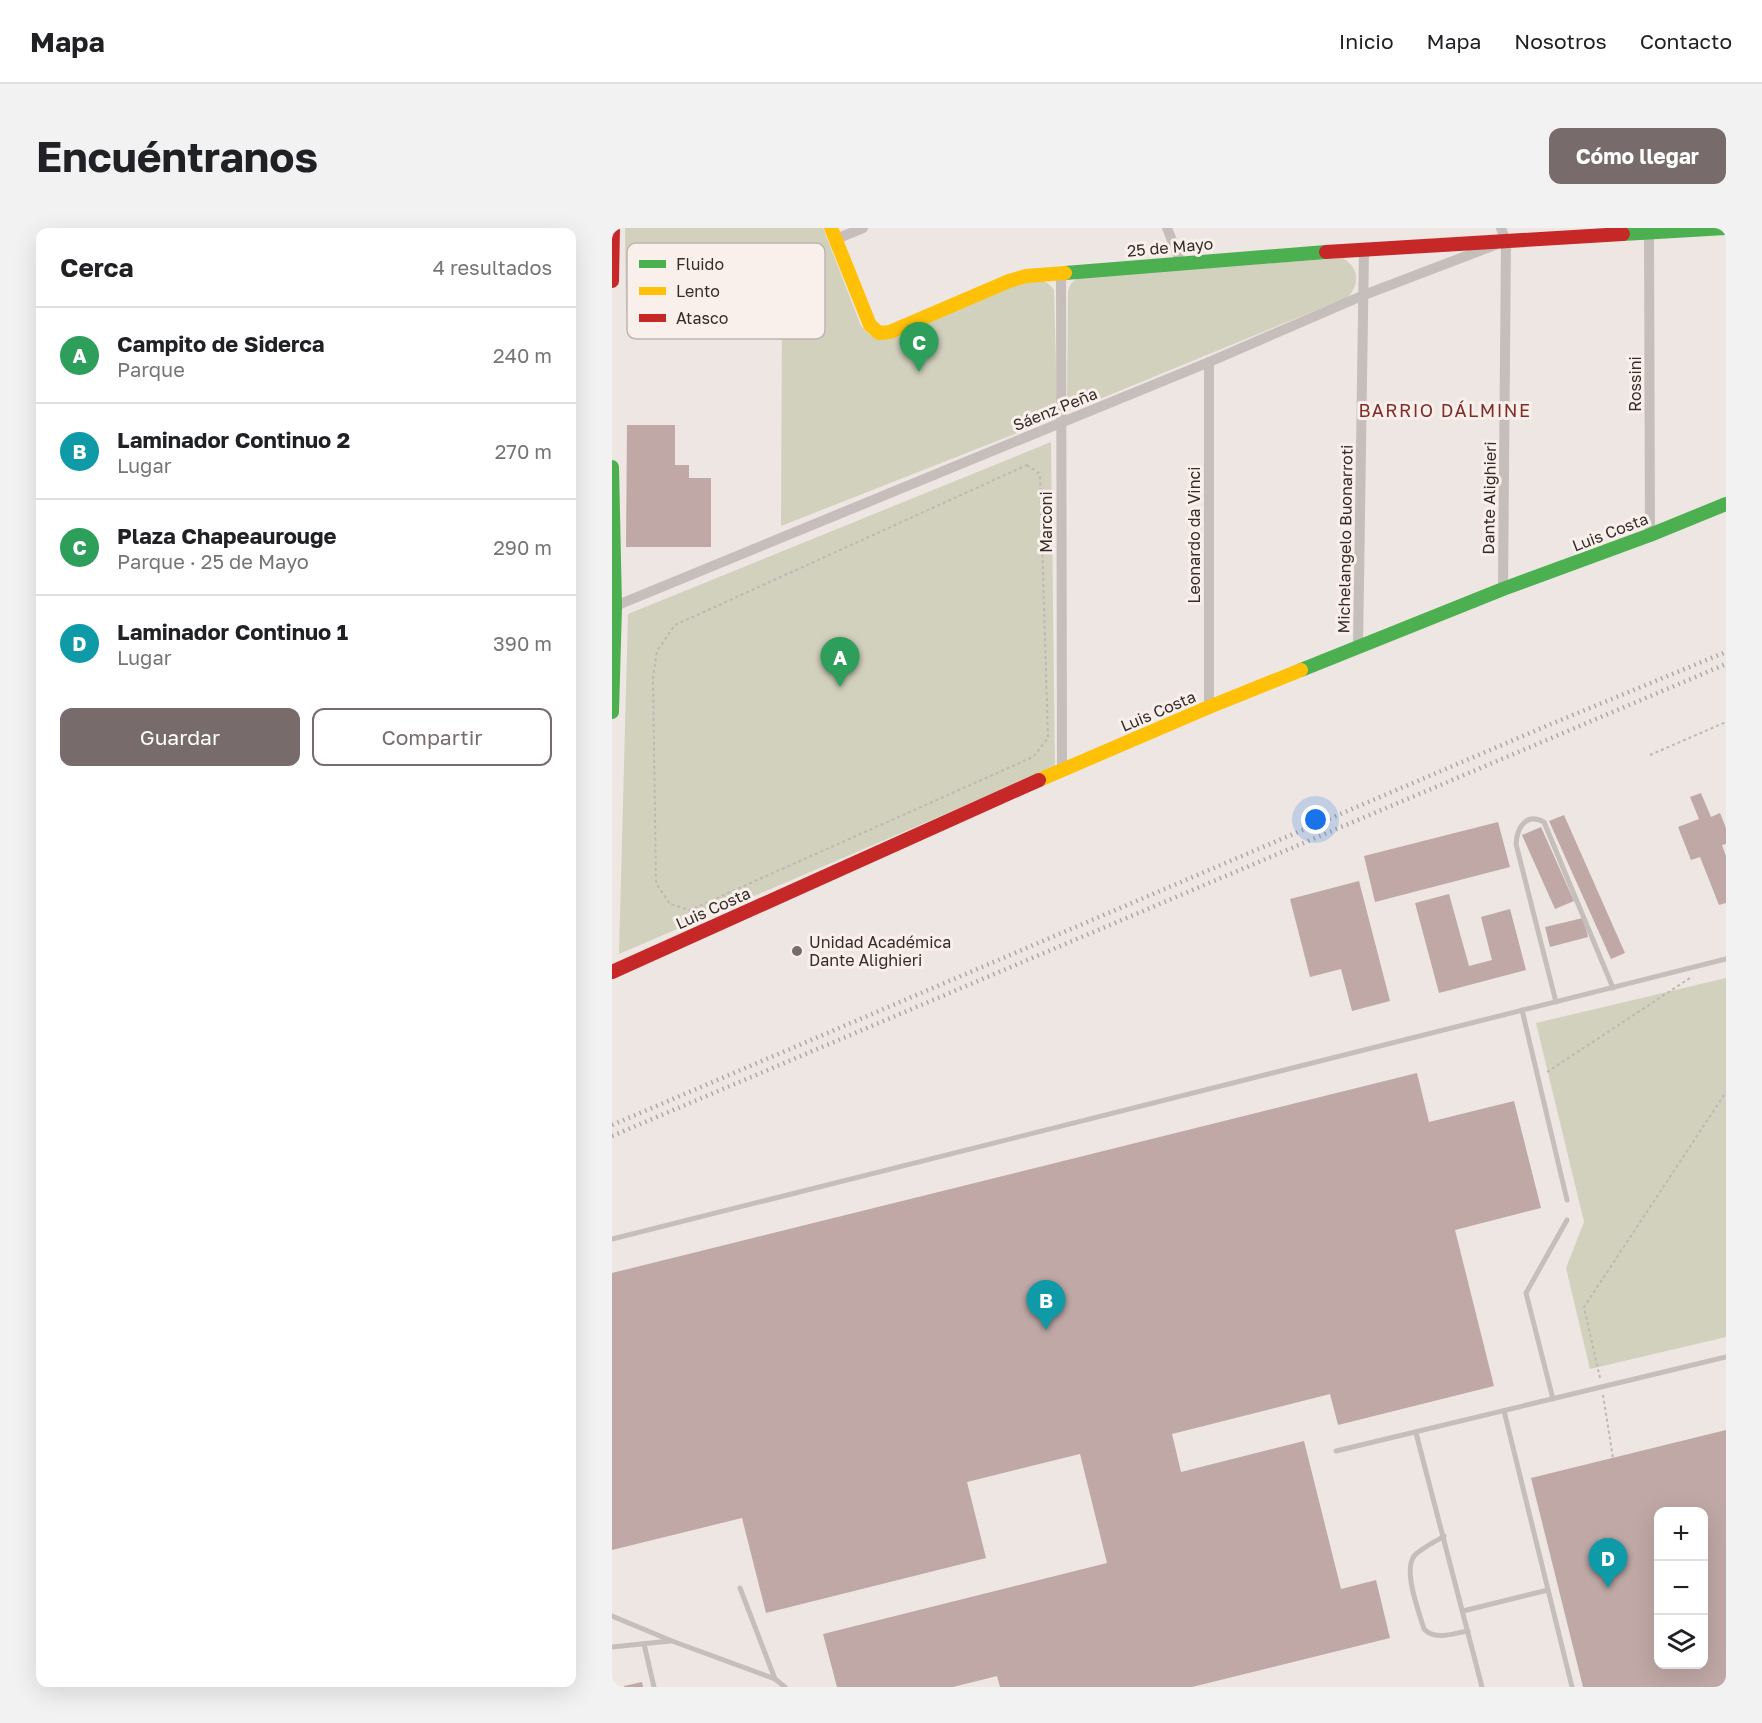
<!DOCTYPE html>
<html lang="es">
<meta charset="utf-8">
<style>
:root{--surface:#fff;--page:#f2f2f2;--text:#202124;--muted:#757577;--line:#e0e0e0;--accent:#776c6b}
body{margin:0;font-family:"Golos Text",sans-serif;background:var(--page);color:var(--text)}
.controls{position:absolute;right:18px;bottom:18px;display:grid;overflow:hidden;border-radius:12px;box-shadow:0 6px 24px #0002}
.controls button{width:54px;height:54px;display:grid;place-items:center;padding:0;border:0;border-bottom:2px solid var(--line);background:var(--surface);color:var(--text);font:30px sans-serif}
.you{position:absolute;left:704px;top:592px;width:21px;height:21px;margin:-15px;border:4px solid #fff;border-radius:50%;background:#1a73e8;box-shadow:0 0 0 9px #1a73e833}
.badge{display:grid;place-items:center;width:39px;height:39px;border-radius:50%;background:var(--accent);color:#fff;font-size:20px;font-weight:700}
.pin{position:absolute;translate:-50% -50px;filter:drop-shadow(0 2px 3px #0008)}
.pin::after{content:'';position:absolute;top:32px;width:21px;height:18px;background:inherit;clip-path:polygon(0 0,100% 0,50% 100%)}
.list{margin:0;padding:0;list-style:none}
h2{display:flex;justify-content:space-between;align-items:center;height:78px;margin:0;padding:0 24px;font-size:26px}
h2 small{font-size:20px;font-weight:400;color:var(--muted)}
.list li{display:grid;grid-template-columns:39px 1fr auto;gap:18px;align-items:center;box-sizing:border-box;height:96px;padding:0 24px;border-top:2px solid var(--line)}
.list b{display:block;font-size:22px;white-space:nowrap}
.list p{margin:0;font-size:20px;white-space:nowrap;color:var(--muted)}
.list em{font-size:20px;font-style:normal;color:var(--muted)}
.actions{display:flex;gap:12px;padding:18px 24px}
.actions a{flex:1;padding:14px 0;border:2px solid var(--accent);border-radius:12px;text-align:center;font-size:21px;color:var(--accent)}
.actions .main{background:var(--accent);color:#fff}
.icon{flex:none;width:33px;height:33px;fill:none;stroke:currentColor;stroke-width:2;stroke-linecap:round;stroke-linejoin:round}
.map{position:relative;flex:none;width:1114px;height:1459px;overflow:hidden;border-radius:12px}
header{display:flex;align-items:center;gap:36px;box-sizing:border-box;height:84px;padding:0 30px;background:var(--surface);border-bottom:2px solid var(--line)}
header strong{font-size:28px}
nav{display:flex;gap:33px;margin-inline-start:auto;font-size:21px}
.intro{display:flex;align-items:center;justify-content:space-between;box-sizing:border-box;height:144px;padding:0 36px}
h1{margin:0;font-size:42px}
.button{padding:15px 27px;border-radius:12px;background:var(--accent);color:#fff;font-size:21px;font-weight:700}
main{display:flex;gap:36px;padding:0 36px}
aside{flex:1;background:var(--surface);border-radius:12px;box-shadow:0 6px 24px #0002}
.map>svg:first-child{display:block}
.green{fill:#d2d1be}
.building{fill:#bfa8a6;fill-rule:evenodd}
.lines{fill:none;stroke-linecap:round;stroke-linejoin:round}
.path{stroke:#beb7b4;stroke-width:2;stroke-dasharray:3 3;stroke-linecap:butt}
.lane{stroke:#c6bebb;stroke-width:5}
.street{stroke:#c6bebb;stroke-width:10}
.fast{stroke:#4caf50;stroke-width:14}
.slow{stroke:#ffc107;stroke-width:14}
.jam{stroke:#c62828;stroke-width:14}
.rail{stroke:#aea8a5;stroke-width:4.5;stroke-dasharray:1.5 4.5;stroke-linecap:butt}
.poi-dot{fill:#776c6b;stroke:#f9f0eb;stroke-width:2}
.labels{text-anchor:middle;stroke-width:6;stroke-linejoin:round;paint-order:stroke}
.street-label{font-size:16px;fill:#372b2a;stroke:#f9f0eb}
.poi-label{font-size:16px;fill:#372b2a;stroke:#f9f0eb;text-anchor:start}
.neighbourhood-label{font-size:18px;letter-spacing:1.5px;fill:#802d29;stroke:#f9f0eb}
.key{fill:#f9f0eb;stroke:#bfb5b1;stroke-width:1.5}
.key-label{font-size:16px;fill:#372b2a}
</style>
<header>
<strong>Mapa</strong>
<nav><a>Inicio</a><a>Mapa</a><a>Nosotros</a><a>Contacto</a></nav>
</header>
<div class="intro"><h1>Encuéntranos</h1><a class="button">Cómo llegar</a></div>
<main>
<aside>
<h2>Cerca<small>4 resultados</small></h2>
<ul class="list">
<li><span class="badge" style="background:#2e9e5b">A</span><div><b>Campito de Siderca</b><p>Parque</p></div><em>240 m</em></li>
<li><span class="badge" style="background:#0f9aa8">B</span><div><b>Laminador Continuo 2</b><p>Lugar</p></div><em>270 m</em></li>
<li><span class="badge" style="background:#2e9e5b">C</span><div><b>Plaza Chapeaurouge</b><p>Parque · 25 de Mayo</p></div><em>290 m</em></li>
<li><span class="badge" style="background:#0f9aa8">D</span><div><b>Laminador Continuo 1</b><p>Lugar</p></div><em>390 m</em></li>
</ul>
<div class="actions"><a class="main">Guardar</a><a>Compartir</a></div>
</aside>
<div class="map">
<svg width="1114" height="1459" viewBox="0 0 1114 1459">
<rect width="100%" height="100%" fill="#ede6e3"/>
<g class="green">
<path d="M13,0H211L249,98L258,107L268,111L413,54C426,52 434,50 442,62L445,177L441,186L433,194L169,298L170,83H14Z"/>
<path d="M731,30C747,40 748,56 736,69L473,177L462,176L455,168L456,64C458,56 460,53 468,49Z"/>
<polygon points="439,214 443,539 7,726 16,386"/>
<polygon points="1114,750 1114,1109 978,1141 954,1040 972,994 924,795"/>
</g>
<g class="building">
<polygon points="15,197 63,197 63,237 77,237 77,250 99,250 99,319 14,319"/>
<polygon points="1089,565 1099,589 1108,585 1114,600 1114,616 1110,617 1114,628 1114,675 1107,677 1088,629 1079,632 1066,599 1087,591 1078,569"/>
<polygon points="952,587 1013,725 999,731 937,593"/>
<polygon points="886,594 898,639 763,674 752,628"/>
<polygon points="929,599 962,673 943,681 910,607"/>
<polygon points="747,653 778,773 740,783 729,741 698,749 678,671"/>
<polygon points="837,666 857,738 880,732 869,689 898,681 914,742 827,765 803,675"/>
<polygon points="971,690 976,709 938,719 933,699"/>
<polygon points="805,845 817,894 902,873 929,980 843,1002 882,1158 726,1197 718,1166 560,1206 569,1244 692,1213 729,1361 764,1352 778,1410 580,1459 388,1459 385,1448 341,1459 225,1459 211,1406 495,1335 468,1226 355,1254 374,1330 154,1385 130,1290 0,1322 0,1045"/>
<path d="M1114,1202V1459H971L919,1250ZM1046,1284H1092V1436H1046Z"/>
<polygon points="30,1454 31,1459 12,1459 12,1458"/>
</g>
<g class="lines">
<g class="path">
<polygon points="415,237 428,246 436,510 421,529 78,682 58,676 44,655 41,449 45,423 63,397"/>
<polyline points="1038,527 1114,494"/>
<polyline points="935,844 1078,750"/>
<polyline points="988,1150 972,1079 1114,864"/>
<polyline points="991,1167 1001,1230"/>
</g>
<g class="lane">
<path d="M944,774L904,616C905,600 914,584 932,594L1001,760"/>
<polyline points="910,782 955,972"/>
<polyline points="0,1011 1114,731"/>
<polyline points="941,1171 914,1065 955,992"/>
<polyline points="892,1183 960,1459"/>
<polyline points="804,1205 870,1459"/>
<polyline points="724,1223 1114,1129"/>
<path d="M832,1308C823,1314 810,1320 803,1327C790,1341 807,1384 812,1401C823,1413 842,1405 856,1403"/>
<polyline points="128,1360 163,1451"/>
<polyline points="851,1383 936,1362"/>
<polyline points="0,1388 60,1413 163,1451 173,1459"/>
<polyline points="32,1416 42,1459"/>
<polyline points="0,1419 58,1413"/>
</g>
<g class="street">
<polyline points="555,0 569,35"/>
<polyline points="889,0 894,13 891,361"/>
<polyline points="1037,5 1038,307"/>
<polyline points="224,11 251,0"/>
<polyline points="449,45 450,542"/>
<polyline points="597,134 597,479"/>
<polyline points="3,378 597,134 752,67 883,17"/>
<polyline points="746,421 752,21"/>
</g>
<g class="fast">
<polyline points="1011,6 1114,0"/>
<polyline points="453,45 714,24"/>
<polyline points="0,239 3,378 0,484"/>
<polyline points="689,442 891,361 1038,307 1114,276"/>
</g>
<g class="slow">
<polyline points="219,0 258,97 267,105 278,104 397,53 414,48 453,45"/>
<polyline points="427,552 597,479 689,442"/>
</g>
<g class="jam">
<polyline points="714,24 1011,6"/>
<polyline points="0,53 1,0"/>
<polyline points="0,744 427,552"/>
</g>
<g class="rail">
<polyline points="0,897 939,496 1114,424"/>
<polyline points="0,908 1114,436"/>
</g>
</g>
<circle class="poi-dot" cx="185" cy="723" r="6"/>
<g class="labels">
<g class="street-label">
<text transform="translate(558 19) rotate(-5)" y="6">25 de Mayo</text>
<text transform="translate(1023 156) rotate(-90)" y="6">Rossini</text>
<text transform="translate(443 181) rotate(-22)" y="6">Sáenz Peña</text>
<text transform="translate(877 270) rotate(-89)" y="6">Dante Alighieri</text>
<text transform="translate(434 294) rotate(-90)" y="6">Marconi</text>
<text transform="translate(998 304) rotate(-21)" y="6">Luis Costa</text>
<text transform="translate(582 307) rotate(-90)" y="6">Leonardo da Vinci</text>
<text transform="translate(733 311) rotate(-89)" y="6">Michelangelo Buonarroti</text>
<text transform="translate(546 483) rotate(-23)" y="6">Luis Costa</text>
<text transform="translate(101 680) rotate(-24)" y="6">Luis Costa</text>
</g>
<g class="poi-label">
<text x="197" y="720">Unidad Académica<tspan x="197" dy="18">Dante Alighieri</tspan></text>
</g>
<g class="neighbourhood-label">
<text x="833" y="189">BARRIO DÁLMINE</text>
</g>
</g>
<rect x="15" y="15" width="198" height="96" rx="9" class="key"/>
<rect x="27" y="32" width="27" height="8" fill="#4caf50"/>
<rect x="27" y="59" width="27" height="8" fill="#ffc107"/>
<rect x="27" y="86" width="27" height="8" fill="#c62828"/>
<g class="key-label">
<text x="64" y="42">Fluido</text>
<text x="64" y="69">Lento</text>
<text x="64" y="96">Atasco</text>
</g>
</svg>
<div class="controls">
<button>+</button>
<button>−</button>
<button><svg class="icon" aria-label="layers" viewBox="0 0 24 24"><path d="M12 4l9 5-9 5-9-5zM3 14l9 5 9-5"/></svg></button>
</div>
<div class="you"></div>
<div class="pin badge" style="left:228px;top:459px;background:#2e9e5b">A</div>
<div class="pin badge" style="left:434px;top:1102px;background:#0f9aa8">B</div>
<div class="pin badge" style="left:307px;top:144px;background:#2e9e5b">C</div>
<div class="pin badge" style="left:996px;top:1360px;background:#0f9aa8">D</div>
</div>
</main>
